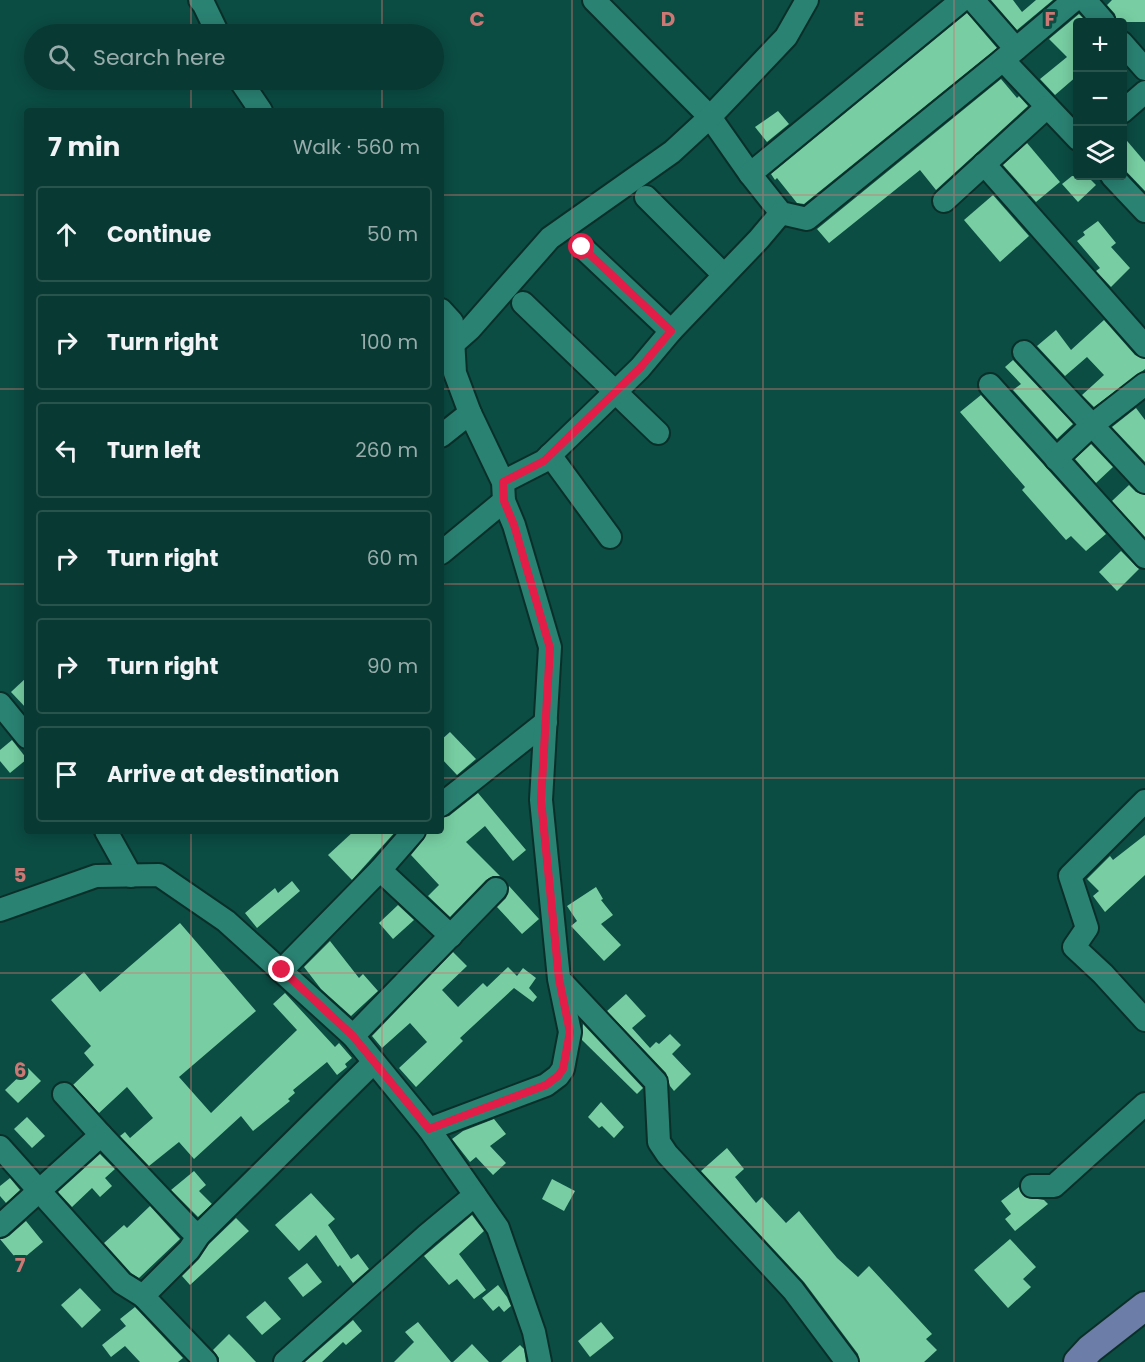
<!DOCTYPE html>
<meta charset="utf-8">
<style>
:root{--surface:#083932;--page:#16443e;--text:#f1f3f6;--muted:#98acac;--line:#29534d}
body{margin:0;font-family:Poppins,sans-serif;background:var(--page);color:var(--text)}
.controls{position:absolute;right:18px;top:18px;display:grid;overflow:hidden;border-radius:6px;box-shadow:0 3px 15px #0003}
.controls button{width:54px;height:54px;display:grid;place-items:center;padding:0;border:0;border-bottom:2px solid var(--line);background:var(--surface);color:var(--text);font:30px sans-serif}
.stop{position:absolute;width:18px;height:18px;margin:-14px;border:4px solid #e11d48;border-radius:50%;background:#fff}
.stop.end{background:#e11d48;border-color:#fff;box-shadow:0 2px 6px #0008}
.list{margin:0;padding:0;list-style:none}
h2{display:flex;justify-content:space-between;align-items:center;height:78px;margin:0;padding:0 24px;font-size:26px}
h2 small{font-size:20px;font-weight:400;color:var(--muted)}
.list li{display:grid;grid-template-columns:39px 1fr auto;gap:18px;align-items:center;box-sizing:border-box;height:96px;margin:0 12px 12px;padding:0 12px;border:2px solid var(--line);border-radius:6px}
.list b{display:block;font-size:22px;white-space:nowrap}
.list em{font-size:20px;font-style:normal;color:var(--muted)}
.icon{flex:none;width:33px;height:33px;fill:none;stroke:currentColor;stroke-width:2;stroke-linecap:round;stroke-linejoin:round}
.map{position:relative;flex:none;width:1145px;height:1362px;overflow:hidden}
.search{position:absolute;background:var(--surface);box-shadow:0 3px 15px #0003;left:24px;top:24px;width:420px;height:66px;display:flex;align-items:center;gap:15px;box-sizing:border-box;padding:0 21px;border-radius:33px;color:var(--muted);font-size:22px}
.panel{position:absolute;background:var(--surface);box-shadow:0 3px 15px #0003;left:24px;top:108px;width:420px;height:726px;border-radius:6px}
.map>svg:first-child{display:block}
.building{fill:#78cea2}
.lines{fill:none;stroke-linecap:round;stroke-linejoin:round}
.minor-casing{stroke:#0a2f29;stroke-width:26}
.major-casing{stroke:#0a2f29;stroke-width:32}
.minor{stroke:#2a8273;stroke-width:22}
.major{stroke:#6c7da8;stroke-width:28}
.route{stroke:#e11d48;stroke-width:8}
.grid{fill:none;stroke:#cd7874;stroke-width:1.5;stroke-opacity:0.55}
.grid-label{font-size:20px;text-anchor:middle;font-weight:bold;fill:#cd7874;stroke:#0b4c43;stroke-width:6;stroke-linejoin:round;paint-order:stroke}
</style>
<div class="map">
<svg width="1145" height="1362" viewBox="0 0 1145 1362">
<rect width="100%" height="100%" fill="#0b4c43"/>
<g class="building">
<polygon points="991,0 1013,0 1022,12 1036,0 1053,0 1017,30"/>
<polygon points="1112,0 1145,0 1145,22 1117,22 1115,14 1107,5"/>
<polygon points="967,13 997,48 804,204 797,203 777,178 775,180 771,174"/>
<polygon points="1079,14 1087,22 1077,22 1077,76 1055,95 1040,79 1067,57 1049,39"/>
<polygon points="1001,79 1017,98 1019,96 1028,106 936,190 920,170 829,243 817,229"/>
<polygon points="778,111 789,124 767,142 755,127"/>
<polygon points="1122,135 1145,162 1145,191 1122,167"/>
<polygon points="1027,143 1060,182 1036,202 1003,165"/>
<polygon points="1072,176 1087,176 1096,185 1078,202 1062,184"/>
<polygon points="993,195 1029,236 1000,262 964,220"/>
<polygon points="1098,221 1116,243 1111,247 1130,268 1111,287 1096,271 1100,268 1077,241 1085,235 1083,232"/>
<polygon points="1104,320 1135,355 1145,359 1145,369 1094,407 1082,395 1104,375 1087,357 1065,376 1037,346 1056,330 1071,350"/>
<polygon points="1013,360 1073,424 1057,439 1013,390 1021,384 1005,367"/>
<polygon points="981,395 1106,534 1086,551 1071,536 1066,540 1022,490 1025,487 960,412"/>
<polygon points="1136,408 1145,420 1145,462 1112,427"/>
<polygon points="1091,444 1113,467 1096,483 1075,459"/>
<polygon points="1129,485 1136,492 1145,495 1145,537 1112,501"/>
<polygon points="1121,551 1139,569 1117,591 1099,572"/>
<polygon points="27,677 27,709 11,692"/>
<polygon points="450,732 476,759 457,775 441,758 441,740"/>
<polygon points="12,740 27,759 10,773 0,761 0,750"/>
<polygon points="478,793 526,850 513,861 485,826 466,842 500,876 493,876 486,880 450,917 428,896 439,885 411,855 424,839 427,831 441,831 441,818 449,816"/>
<polygon points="354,831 396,831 352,880 328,855"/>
<polygon points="1145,835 1145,875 1105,912 1093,896 1099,891 1087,879 1110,856 1113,860"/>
<polygon points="292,881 300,891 257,928 245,913 275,888 278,893"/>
<polygon points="509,886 539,919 522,934 497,907 506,898"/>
<polygon points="596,887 603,899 601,900 613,915 601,924 621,945 604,961 571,926 577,921 567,906"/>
<polygon points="398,905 414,920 393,939 379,923"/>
<polygon points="180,923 256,1011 179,1077 211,1113 297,1030 273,1004 285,993 335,1047 339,1043 352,1058 345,1064 347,1067 337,1075 327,1062 293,1090 295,1093 288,1099 290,1101 253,1131 241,1116 194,1159 179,1142 149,1166 120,1136 125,1132 130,1138 153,1118 127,1087 99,1113 73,1085 94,1065 84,1053 91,1046 51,1000 84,972 100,992"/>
<polygon points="330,941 359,978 363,974 378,991 351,1016 321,989 304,967"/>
<polygon points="453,952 467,966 442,990 458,1007 483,983 487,987 508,967 517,976 523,968 536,978 529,988 537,997 533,1002 514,988 460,1038 463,1041 416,1087 399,1068 427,1042 410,1023 382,1048 372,1036"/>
<polygon points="626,994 646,1016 632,1028 650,1048 656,1042 659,1044 670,1034 681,1045 672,1054 691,1074 674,1091 670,1086 666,1073 607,1011"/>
<polygon points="583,1024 643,1088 637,1094 582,1040"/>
<polygon points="28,1068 41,1081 18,1103 5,1090"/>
<polygon points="601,1102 624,1127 614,1138 602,1126 599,1128 588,1117"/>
<polygon points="27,1117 45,1136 32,1148 14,1129"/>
<polygon points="494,1119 506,1134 490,1146 506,1163 493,1175 476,1157 470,1162 452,1139 463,1131"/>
<polygon points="727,1148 744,1169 735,1177 756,1203 762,1197 786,1223 799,1211 837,1258 858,1277 869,1266 932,1334 926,1339 937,1350 924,1362 860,1362 858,1354 804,1282 701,1171"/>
<polygon points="100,1154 115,1169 105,1178 112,1186 100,1197 92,1188 72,1207 58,1192"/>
<polygon points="194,1171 206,1185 199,1191 212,1204 198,1217 171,1190"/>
<polygon points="10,1178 20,1190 6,1203 0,1196 0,1186"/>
<polygon points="552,1179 575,1191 564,1211 542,1199"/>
<polygon points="1019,1187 1025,1197 1044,1200 1048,1204 1015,1231 1005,1219 1011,1214 1001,1201"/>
<polygon points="311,1193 335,1219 328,1225 351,1259 358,1254 369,1269 353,1283 340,1265 338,1267 316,1235 299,1251 275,1225"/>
<polygon points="150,1206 180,1239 139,1278 131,1273 104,1243 124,1225 127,1228"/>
<polygon points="472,1215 484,1231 459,1254 486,1290 474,1299 457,1279 449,1285 424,1256"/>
<polygon points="236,1218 249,1231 190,1285 182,1276 199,1259 209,1244"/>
<polygon points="26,1221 43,1242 19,1262 0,1239 9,1236"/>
<polygon points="1010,1239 1036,1267 1023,1279 1031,1287 1008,1308 974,1270"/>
<polygon points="307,1263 322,1282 303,1297 288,1278"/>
<polygon points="498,1285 507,1297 511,1306 504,1312 499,1306 493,1311 482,1298"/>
<polygon points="80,1288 101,1310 82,1328 61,1305"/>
<polygon points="265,1301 281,1319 262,1335 246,1317"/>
<polygon points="135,1307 183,1358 178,1362 140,1362 125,1346 111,1357 102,1345 126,1326 120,1319"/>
<polygon points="353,1320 362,1331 346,1345 343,1342 322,1362 305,1362"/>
<polygon points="418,1322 451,1362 394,1362 414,1342 405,1332"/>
<polygon points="601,1322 614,1338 590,1357 578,1341"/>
<polygon points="229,1334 241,1346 256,1362 219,1362 219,1358 213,1350"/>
<polygon points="472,1344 489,1362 453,1362 467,1349"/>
<polygon points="520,1345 524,1349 526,1362 501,1362"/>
</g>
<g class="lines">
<g class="minor-casing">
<g id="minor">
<polyline points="200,0 204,5 218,34"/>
<polyline points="594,0 710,117 750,174"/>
<polyline points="962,0 750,174 781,213 807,219 1003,60"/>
<polyline points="973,0 1016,49"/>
<polyline points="1074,0 1003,60 1078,139"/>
<polyline points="1085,0 1104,22"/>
<polyline points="1122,43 1145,69"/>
<polyline points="240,80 261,111"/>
<polyline points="1122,112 1145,92"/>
<polyline points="984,164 1145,346"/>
<polyline points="1112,176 1145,211"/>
<polyline points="646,197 724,275"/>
<polyline points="944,201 1047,107"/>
<polyline points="582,247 671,331"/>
<polyline points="523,303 658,433"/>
<polyline points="453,344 470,329 550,238 672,152 710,117 786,37 807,0"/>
<polyline points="1024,352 1145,482"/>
<polyline points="990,385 1145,557"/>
<polyline points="441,436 470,413"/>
<polyline points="550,455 610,537"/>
<polyline points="1056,459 1091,426 1145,384"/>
<polyline points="503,482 544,461 640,368 671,331 759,239 781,213"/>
<polyline points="441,553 504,501"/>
<polyline points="0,704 27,737"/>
<polyline points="1145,801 1070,876 1087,928 1074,947 1103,974 1145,1020"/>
<polyline points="441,805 546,722"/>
<polyline points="106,831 131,876"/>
<polyline points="380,870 451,936"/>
<polyline points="0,910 96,876 159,875 226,921 353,1036 429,1129 498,1228 534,1332 540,1362"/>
<polyline points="282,970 380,870 414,831"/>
<polyline points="560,980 656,1082 659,1142 667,1154 793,1290 847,1362"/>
<polyline points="353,1036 496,889"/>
<polyline points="64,1094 101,1135"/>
<polyline points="429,1129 546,1085 558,1076 563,1069 570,1032 559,979 541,800 550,647 514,525 504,501 503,482 470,413 455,373 452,322 441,310"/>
<polyline points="0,1147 122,1283 143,1296 206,1362"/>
<polyline points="1032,1186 1054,1186 1145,1104"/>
<polyline points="0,1226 101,1135 190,1229 199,1235 374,1062"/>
<polyline points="143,1296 189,1250 199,1235"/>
<polyline points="285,1362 427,1235 475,1195"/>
</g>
</g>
<g class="major-casing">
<polyline id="major" points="1078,1362 1090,1349 1145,1306"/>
</g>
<use href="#minor" class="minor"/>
<use href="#major" class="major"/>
</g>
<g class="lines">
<polyline class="route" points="282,970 353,1036 429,1129 546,1085 558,1076 563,1069 570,1032 559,979 541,800 550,648 514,525 504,501 503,482 544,461 640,368 671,331 582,247"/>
</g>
<path class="grid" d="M191,0V34M382,0V34M572,0V1362M763,0V1362M954,0V1362M191,80V111M382,80V111M0,195H27M441,195H1145M0,389H27M441,389H1145M0,584H27M441,584H1145M0,778H27M441,778H1145M191,831V1362M382,831V1362M0,973H1145M0,1167H1145"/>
<g class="grid-label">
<text x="477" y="26">C</text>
<text x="668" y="26">D</text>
<text x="859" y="26">E</text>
<text x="1050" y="26">F</text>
<text x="20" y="882">5</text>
<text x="20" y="1077">6</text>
<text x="20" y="1272">7</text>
</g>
</svg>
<div class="controls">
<button>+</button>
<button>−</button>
<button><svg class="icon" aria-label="layers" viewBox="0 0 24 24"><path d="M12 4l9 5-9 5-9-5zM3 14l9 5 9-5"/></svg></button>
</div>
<div class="stop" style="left:582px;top:247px"></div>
<div class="stop end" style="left:282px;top:970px"></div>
<div class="search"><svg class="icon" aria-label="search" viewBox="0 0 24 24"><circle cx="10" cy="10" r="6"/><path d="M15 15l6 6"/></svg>Search here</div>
<section class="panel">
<h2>7 min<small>Walk · 560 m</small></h2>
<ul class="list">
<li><svg class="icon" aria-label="ahead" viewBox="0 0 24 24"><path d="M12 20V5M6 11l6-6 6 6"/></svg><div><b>Continue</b></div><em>50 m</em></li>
<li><svg class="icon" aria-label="right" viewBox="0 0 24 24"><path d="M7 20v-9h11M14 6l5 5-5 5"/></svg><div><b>Turn right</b></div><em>100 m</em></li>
<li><svg class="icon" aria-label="left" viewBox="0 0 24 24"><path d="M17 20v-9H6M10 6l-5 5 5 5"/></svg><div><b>Turn left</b></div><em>260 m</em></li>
<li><svg class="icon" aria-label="right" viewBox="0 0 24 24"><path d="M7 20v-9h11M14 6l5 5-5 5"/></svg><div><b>Turn right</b></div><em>60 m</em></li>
<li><svg class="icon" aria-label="right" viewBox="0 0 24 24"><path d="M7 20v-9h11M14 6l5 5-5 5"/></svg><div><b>Turn right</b></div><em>90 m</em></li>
<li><svg class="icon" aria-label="arrive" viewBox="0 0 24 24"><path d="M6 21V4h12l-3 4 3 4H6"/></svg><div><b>Arrive at destination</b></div></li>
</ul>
</section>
</div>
